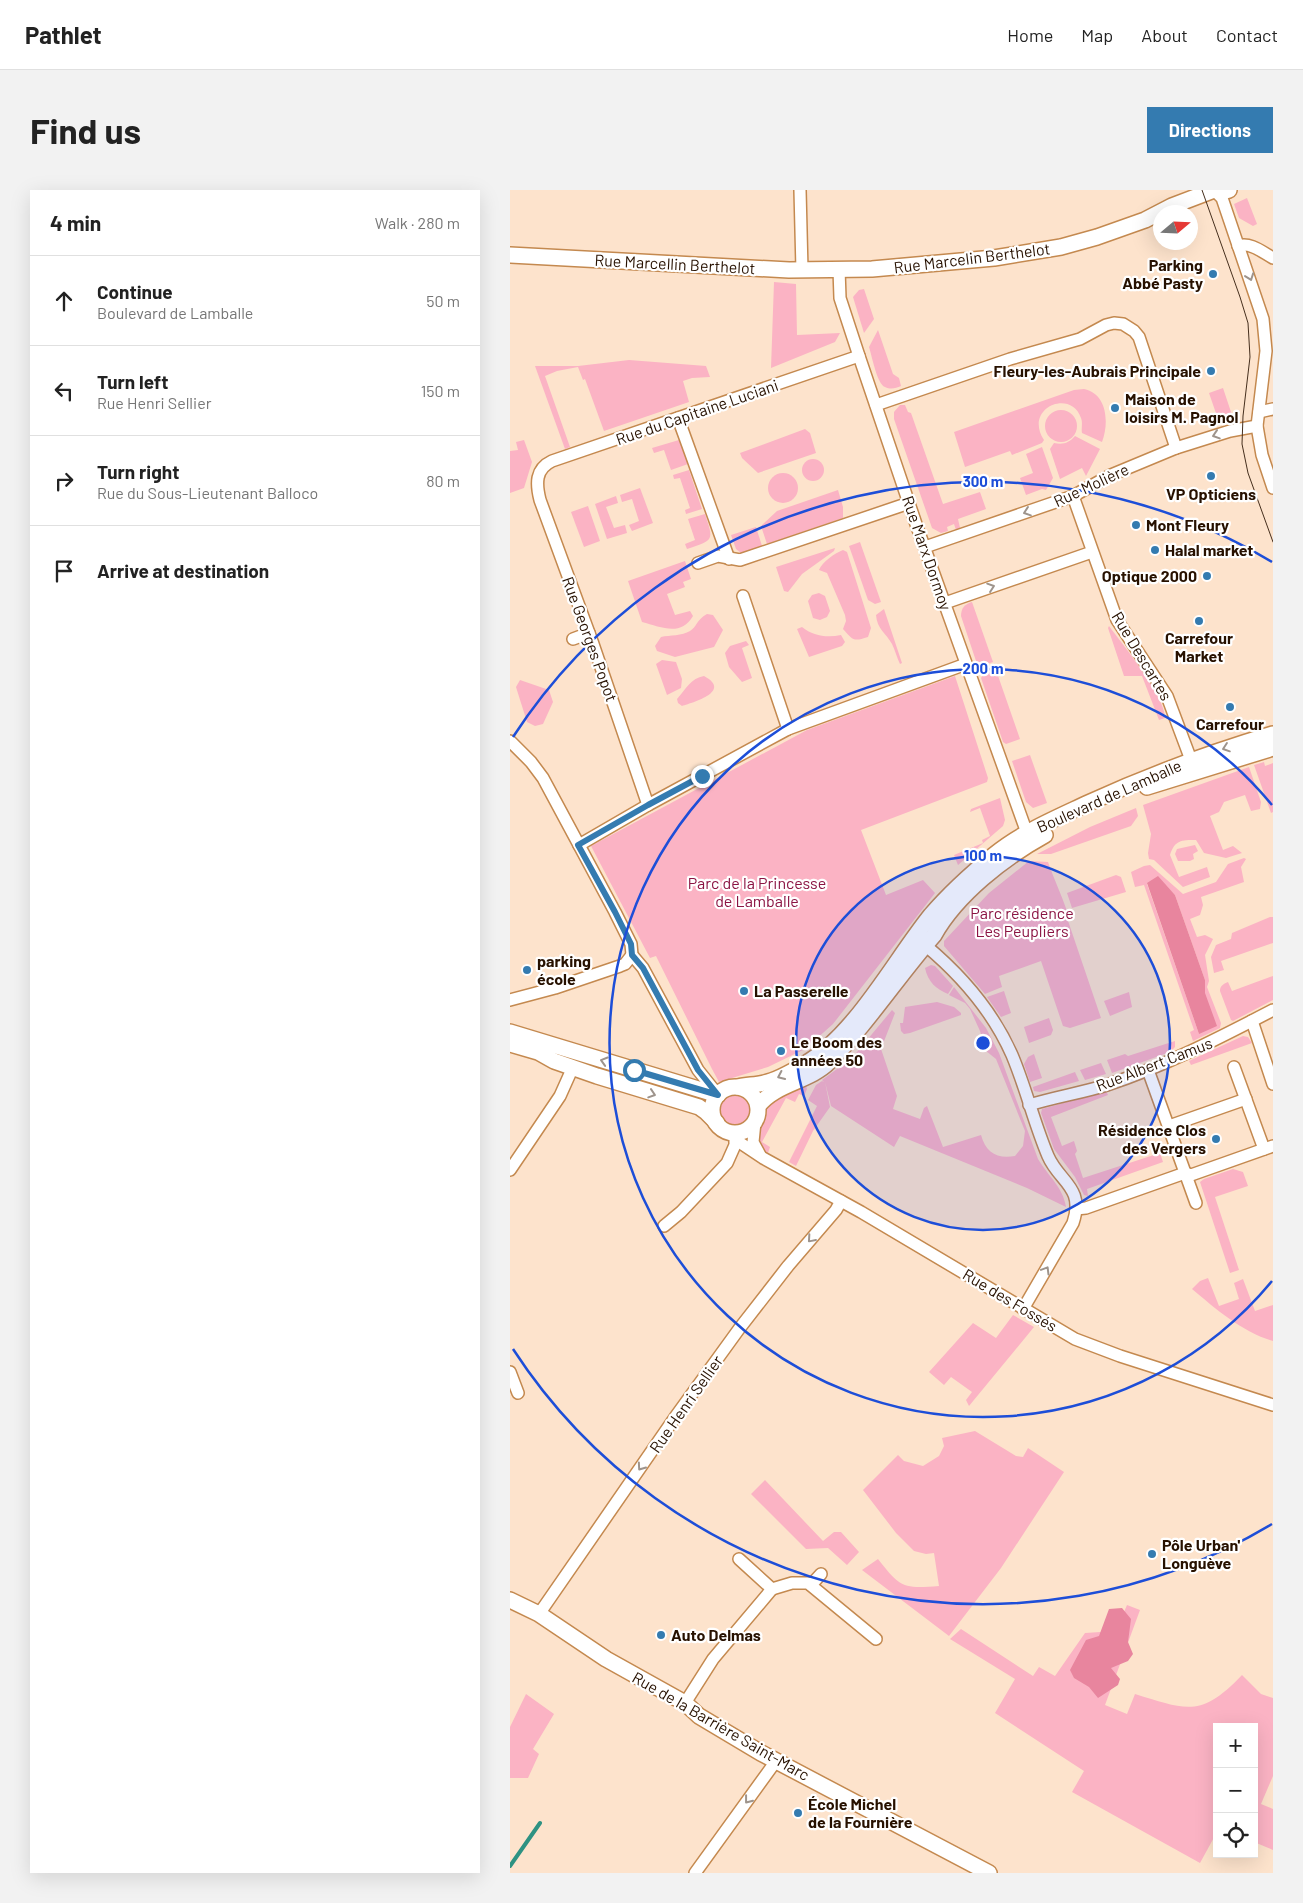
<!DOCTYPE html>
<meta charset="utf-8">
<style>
:root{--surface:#fff;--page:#f2f2f2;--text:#222;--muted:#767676;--line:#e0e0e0;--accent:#347bb0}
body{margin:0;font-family:Barlow,sans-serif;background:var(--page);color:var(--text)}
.controls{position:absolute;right:15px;bottom:15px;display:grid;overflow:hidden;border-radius:0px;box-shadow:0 5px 20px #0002}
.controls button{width:45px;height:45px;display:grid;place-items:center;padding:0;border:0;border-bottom:1px solid var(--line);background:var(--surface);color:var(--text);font:25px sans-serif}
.compass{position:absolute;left:643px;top:15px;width:45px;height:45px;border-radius:50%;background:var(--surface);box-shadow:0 5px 20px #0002;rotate:71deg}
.stop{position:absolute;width:15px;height:15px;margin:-11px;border:4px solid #347bb0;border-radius:50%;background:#fff}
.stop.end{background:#347bb0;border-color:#fff;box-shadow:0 1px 5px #0008}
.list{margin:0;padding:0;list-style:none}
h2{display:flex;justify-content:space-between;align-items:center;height:65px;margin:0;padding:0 20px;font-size:21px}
h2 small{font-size:16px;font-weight:400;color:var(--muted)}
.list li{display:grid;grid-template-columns:32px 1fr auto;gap:15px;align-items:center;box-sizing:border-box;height:90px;padding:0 20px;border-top:1px solid var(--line)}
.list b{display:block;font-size:19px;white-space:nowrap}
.list p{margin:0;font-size:16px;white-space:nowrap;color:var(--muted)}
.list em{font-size:16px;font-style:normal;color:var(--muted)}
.icon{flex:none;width:28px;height:28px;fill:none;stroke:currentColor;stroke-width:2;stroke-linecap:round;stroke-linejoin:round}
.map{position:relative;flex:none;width:763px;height:1683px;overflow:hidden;border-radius:0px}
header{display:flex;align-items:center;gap:30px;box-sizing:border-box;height:70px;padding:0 25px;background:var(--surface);border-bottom:1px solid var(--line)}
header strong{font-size:24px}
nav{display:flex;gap:28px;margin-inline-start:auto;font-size:18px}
.intro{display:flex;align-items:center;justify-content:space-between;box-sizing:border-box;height:120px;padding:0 30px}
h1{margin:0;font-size:35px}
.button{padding:12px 22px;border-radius:0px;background:var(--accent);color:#fff;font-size:18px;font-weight:700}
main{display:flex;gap:30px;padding:0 30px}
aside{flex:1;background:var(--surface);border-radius:0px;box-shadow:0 5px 20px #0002}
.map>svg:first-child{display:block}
.green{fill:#fbb3c4;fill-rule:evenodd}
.forest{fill:#e8859e}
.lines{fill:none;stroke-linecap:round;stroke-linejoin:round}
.stream{stroke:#2e9282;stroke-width:4}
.street-casing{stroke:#c4894f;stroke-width:14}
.secondary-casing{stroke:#c4894f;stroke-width:18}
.street{stroke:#fff;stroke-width:11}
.secondary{stroke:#fff;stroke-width:15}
.tram{stroke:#462f1d;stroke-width:1}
.oneway{stroke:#9e948c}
.route{stroke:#347bb0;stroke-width:6}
.ring{fill:none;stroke:#1d4ed8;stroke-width:2.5}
.poi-dot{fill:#347bb0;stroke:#fff;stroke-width:2}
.labels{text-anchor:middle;stroke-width:4.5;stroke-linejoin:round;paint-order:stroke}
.street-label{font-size:16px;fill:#271100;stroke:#fff}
.poi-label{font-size:16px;font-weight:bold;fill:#271100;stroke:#fff;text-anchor:start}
.park-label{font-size:16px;fill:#8b1443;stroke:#fff}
.centre{fill:#1d4ed8;stroke:#fff;stroke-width:2.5}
.ring-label{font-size:15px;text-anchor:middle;font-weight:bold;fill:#1d4ed8;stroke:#fff;stroke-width:4.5;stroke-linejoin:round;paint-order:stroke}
</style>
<header>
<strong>Pathlet</strong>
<nav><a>Home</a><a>Map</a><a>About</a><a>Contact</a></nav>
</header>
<div class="intro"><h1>Find us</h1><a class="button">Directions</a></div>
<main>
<aside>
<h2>4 min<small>Walk · 280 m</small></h2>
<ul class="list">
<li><svg class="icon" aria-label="ahead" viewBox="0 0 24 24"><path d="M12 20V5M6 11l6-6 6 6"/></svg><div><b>Continue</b><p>Boulevard de Lamballe</p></div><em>50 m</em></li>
<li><svg class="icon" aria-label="left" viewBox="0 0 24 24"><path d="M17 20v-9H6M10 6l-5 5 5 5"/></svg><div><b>Turn left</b><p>Rue Henri Sellier</p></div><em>150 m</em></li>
<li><svg class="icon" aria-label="right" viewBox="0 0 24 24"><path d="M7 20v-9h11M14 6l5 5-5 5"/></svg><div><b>Turn right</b><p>Rue du Sous-Lieutenant Balloco</p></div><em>80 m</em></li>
<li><svg class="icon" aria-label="arrive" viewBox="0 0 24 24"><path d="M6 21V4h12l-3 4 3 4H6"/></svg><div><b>Arrive at destination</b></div></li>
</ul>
</aside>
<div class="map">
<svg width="763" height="1683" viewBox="0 0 763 1683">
<rect width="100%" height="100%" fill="#fde3cc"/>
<g class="green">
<polygon points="737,8 747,34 743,36 729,28 724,14"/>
<polygon points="264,92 286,94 287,145 330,143 325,152 261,178"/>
<polygon points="354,99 364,129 354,143 343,107 349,100"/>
<path d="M368,140L383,184L389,188L391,196C386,198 381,200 375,197C367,194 362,166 359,157Z"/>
<polygon points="119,170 196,176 200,187 182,188 173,191 179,212 94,241 75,189 73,190 68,177 47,181 35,186 60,257 55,259 25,176 68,176"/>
<polygon points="713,198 722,225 721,229 709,232 699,203"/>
<path d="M574,199C598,204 599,234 592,252L572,243C571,239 573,233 571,228C561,198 513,218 534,250L532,253L502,265L500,261L455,277L444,242L564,200Z"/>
<polygon points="390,215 395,215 398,222 401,223 433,314 470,302 476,319 448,329 450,338 446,340 444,334 437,337 438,341 431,343 422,338 384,229 384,222"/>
<circle cx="551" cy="236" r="16"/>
<polygon points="295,239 300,243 306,263 248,283 232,268 230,263"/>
<path d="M565,246L590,259L576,286L572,278L550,289L540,259L544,253C553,255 559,253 565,246Z"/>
<polygon points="14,250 22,272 14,298 0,303 0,261 8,260 6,252"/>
<polygon points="169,250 178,274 161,280 154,260 144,263 142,258"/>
<polygon points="532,257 543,288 536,300 532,299 516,305 510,288 523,283 516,264"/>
<circle cx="303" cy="280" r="11"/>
<polygon points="179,280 192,319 176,324 175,320 180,318 170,288 164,289 163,285"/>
<circle cx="273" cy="298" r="15"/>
<polygon points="130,298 143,333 122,341 119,335 129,331 122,309 112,312 110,305"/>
<polygon points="328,300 333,317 333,328 257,354 251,336 267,321"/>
<polygon points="106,306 108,313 96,317 104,338 115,335 117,343 97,349 85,314"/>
<polygon points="78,316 90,351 74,357 61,322"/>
<path d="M195,324C204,351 204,350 177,359L175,354L185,350L178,329Z"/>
<polygon points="246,337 252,356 231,363 226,359 221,345"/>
<polygon points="350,352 371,412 365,414 358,410 339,356"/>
<polygon points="325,358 324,361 292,384 278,402 274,401 266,377"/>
<path d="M333,360L337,362L361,438L358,447C343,452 343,450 333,439L336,431L335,425L317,383L309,380C312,372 325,363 333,360Z"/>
<path d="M175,371L181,389L173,392L175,397L157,404L165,425L180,421L183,426C171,447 151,437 132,432L118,391Z"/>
<polygon points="309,403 315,406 320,421 317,427 310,430 303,428 298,411 302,405"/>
<path d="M462,412L483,472L468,477L451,426C451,418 455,414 462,412Z"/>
<path d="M374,419L392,473L390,474C387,468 385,460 382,454C376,443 367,439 366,425Z"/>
<path d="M197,424L203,425L213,440L204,457L165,467L147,461L145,456L151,447C160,445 172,446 180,441C187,437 186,430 197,424Z"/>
<path d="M599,436C613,455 655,506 655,528L649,530L632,486H614L598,438Z"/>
<path d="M292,437C303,446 317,448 331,445L335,452L332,456L299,467L287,439Z"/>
<polygon points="236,451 239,455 232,458 242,488 232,492 219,477 215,463 220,456"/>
<polygon points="152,470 166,472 172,489 171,498 157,505 146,474"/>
<polygon points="486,480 510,549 496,554 493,552 471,488 473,485"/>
<path d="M194,486C222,501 185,512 172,516L168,513L167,509C176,499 181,488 194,486Z"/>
<polygon points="445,486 478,588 477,592 351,640 376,705 413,690 425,703 323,834 295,859 258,877 209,892 202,879 146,766 140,768 81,656 297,540"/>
<polygon points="10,490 39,500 43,512 33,534 25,536 17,532 6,497"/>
<polygon points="520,565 537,613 523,618 516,612 502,571"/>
<polygon points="754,572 755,576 763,573 763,622 761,623 744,575"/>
<path d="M739,577L751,612L750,619L741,621L735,605L714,612L709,622L700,626L713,660L723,656L732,663L716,668L694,663L686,650C671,650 665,650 660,665L669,687L697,677L700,687L673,697L644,670L639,669L638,663L641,644L633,615Z"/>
<polygon points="490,608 495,630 493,636 448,675 444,665 473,653 472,650 480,646 470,618 460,622 461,619"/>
<polygon points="626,618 628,626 621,636 541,664 527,664 580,637"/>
<polygon points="685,655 688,661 683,664 684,669 680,671 668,671 665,664 667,659"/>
<path d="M734,668L736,669L731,677L734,692L691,707L693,715L690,725L680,729L687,747L695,745L703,749L695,765L699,791L697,797L711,833L710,838L683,851L680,842L684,840L634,695L625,697L621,682L634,676L640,675L673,704L706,692L718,674ZM648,687L665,705L695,790L689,844L637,694Z"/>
<path d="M519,671L538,672C544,689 551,704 557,721L555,722L591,828L560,838L553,836L531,771L489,786L492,797L475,804L434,756V751L479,703Z"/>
<polygon points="606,685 611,687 616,702 562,718 557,703"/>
<polygon points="760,727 763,727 763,753 711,771 714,780 704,783 701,767 706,755 721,749 722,743"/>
<path d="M421,775L425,776L443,796L438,804C426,799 418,792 415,778Z"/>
<path d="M763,786V810L723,831L721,830L710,801C710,796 713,794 718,792L722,801Z"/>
<path d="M444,797L476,838L489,863L528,969C538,986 553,997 556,1017L517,998L390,946L384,957L321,916L315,892L320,917L303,941L286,976L279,972L307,916L298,910L306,895L312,891L314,892L312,890L342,868L382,820L385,823L371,859L387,906L383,919L410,929L414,918L417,916L433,957L471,945C476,963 487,969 505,966L513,956L515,941L486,869L476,861L470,841L460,819L455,813L439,805Z"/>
<polygon points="494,801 501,823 491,827 477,807"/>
<polygon points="619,802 622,817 600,826 594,811"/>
<polygon points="427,812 444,817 451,823 451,825 400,843 394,844 391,841 390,833 393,833 395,817"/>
<polygon points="539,828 543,840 541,845 519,853 514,837"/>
<polygon points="733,846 738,847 742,853 681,875 679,871"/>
<polygon points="665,851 665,857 660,862 602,883 597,870 615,864 618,866"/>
<polygon points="524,864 532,888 520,892 514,874 518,867"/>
<polygon points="591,873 596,884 575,890 570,880"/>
<polygon points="565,882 569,891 530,902 524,901 523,897"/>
<polygon points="296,896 297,899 294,906 289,904 285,912 276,908 252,952 260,957 258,963 253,960 248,950 249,939 258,915 267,907"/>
<polygon points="596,901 598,905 541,927 552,956 564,951 567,961 565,964 573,988 650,963 653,972 577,999 578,1006 574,1005 565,987 544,959 531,923 532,919"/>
<circle cx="225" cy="920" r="17"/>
<polygon points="723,979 733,982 738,996 705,1007 729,1080 720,1083 690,992 694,989"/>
<path d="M698,1088L709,1116L729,1109L724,1093L733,1089L745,1121L763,1115V1151C732,1142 706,1119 682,1099L690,1091Z"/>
<polygon points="503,1125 524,1137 459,1216 456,1210 462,1202 441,1187 434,1195 419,1182 463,1133 486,1148"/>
<path d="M465,1241L506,1266L513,1267L518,1258L554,1282L491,1378L439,1446L352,1380L368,1369C390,1397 392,1399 429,1396L424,1363L416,1364L404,1361L386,1343L353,1300L388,1265L394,1271L413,1276L429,1266L434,1256L432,1248Z"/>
<polygon points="255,1290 313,1351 324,1342 331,1342 349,1362 337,1375 318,1358 296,1359 241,1304"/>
<path d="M617,1415L630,1420L595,1515L617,1524L625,1504C677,1520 691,1528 732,1485L751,1504L763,1508V1586L751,1614L763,1619V1660L744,1652V1537H707V1642L690,1673L562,1602L574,1581L485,1523L505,1489L440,1449L451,1439L523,1486L529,1477L545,1486L575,1443L606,1441Z"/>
<polygon points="16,1504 44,1524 23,1559 29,1564 18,1588 0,1588 0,1537"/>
</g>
<g class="forest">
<polygon points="648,686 665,705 695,790 695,803 707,836 689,844 637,693"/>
<polygon points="612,1418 621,1429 618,1452 623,1464 618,1471 601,1478 610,1489 608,1495 588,1508 579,1497 564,1488 560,1480 576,1450 589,1446 599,1419"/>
</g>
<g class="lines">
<polyline class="stream" points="0,1676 30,1633"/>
<g class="street-casing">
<g id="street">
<polyline points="290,0 292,80"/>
<polyline points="704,0 712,8 753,129 756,161 747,236 752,265 763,298"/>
<path d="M728,56C741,52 752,62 763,68"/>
<polyline points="329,79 330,108 349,166 406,334 517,643"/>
<polyline points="366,215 500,169 570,149 596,135 604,133 613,134 624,141 629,147 666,258"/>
<polyline points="749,222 763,219"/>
<polyline points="168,228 219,369"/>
<polyline points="563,306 607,430 657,506 681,570"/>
<polyline points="415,357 563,306 601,285 666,258 720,241 747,236"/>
<polyline points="188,373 208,366 230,370 399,313"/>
<polyline points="233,406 278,539"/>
<polyline points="435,413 582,362"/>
<polyline points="63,449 79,443"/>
<polyline points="0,551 21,572 33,588 105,722 121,754 122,765 133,778 188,880 208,905"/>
<path d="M138,615L83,454L30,310C26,294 25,279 42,271L349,166"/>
<polyline points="69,655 138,615 278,539 456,474"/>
<path d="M415,755C451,785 483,822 502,865C516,898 524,933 538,966C549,992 575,997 563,1033L513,1119"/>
<polyline points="0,810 45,798 110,776 115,774 122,765"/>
<polyline points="742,831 763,894"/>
<polyline points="724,877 754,959"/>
<polyline points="638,880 686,1013"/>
<path d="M519,915C545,907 571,903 597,895C655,876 709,848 763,820"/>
<polyline points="245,932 243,952 250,965"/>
<polyline points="659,936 736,909"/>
<polyline points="226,950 253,968 351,1022 565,1149 610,1166 763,1215"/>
<polyline points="0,980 50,906 63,877"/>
<polyline points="566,1019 576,1018 675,983 681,985 763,956"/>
<polyline points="154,1036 171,1022 217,973 225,955 225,945"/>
<polyline points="0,1182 8,1203"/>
<polyline points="301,1395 311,1384"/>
<polyline points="262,1399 282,1393 298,1393 366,1449"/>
<polyline points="29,1424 166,1226 229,1139 278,1076 326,1020 331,1011"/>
<polyline points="175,1513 203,1469 262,1399 229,1369"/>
<polyline points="185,1683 266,1571"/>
</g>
</g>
<g class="secondary-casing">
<g id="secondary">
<polyline points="704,0 712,2 719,0"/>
<polyline points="0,65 279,80 362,79 484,68 551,57 587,47 635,30 662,16 704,0"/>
<polyline points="637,597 763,558"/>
<polyline points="0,842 208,905"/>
<polyline points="0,854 28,862 44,871 87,886 189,917 196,922 207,933"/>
<path d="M228,897C237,895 245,895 254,893C265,891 285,880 295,874C346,844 384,771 421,725C439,704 462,683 484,665C511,643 544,629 576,614C637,586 699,563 763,544"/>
<circle cx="225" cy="920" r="23"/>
<path d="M248,916C266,893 299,892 319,872C358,833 388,786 424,745C447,704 495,667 535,645"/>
<polyline points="0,1410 29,1424 96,1469 175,1513 189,1526 251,1563 479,1683"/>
</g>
</g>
<use href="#street" class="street"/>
<use href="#secondary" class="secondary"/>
<polyline class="tram" points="692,0 730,107 738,133 740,167 733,226 732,254 738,283 763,352"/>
</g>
<defs><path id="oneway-chevron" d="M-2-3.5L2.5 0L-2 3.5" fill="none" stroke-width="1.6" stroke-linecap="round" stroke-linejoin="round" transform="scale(1.25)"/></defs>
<g class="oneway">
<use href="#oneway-chevron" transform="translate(740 87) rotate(70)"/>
<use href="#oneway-chevron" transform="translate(706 245) rotate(162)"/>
<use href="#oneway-chevron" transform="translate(517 322) rotate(161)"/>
<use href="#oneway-chevron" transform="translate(481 397) rotate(-19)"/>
<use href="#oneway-chevron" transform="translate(716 558) rotate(161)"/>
<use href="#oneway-chevron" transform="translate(94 871) rotate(-163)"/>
<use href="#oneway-chevron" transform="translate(271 886) rotate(155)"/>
<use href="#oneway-chevron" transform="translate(142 904) rotate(18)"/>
<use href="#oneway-chevron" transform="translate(301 1049) rotate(131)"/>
<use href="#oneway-chevron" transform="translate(536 1080) rotate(-59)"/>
<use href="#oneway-chevron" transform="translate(131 1277) rotate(125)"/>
<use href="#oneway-chevron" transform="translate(238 1610) rotate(128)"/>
</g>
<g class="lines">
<polyline class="route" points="124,880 208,905 188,880 133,778 122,765 121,754 105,722 68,655 138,615 192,586"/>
</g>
<circle cx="473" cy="853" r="187" fill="#1d4ed8" fill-opacity=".12"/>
<g class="ring">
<circle cx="473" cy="853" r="187"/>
<path d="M762 1091A374 374 0 1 1 762 615"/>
<path d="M762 1334A561 561 0 0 1 3 1159M3 547A561 561 0 0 1 762 372"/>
</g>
<g class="poi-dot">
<circle cx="703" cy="84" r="5"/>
<circle cx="701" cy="181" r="5"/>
<circle cx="605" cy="218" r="5"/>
<circle cx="701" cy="286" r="5"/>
<circle cx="626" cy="335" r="5"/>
<circle cx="645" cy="360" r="5"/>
<circle cx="697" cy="386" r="5"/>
<circle cx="689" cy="431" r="5"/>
<circle cx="720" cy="517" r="5"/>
<circle cx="17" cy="780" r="5"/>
<circle cx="234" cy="801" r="5"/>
<circle cx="271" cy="861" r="5"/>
<circle cx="706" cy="949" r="5"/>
<circle cx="642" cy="1364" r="5"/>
<circle cx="151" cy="1445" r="5"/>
<circle cx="288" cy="1623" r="5"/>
</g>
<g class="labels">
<g class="street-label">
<text transform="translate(462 68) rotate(-7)" y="6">Rue Marcelin Berthelot</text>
<text transform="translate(165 74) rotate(3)" y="6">Rue Marcellin Berthelot</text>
<text transform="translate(187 222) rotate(-19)" y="6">Rue du Capitaine Luciani</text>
<text transform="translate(581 295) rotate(-25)" y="6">Rue Molière</text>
<text transform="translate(417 363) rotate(71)" y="6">Rue Marx Dormoy</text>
<text transform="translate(80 449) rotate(70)" y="6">Rue Georges Popot</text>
<text transform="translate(632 466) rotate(59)" y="6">Rue Descartes</text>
<text transform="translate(599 606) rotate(-24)" y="6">Boulevard de Lamballe</text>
<text transform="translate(644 874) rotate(-21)" y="6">Rue Albert Camus</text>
<text transform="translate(500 1110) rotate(31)" y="6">Rue des Fossés</text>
<text transform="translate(176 1214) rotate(-55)" y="6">Rue Henri Sellier</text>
<text transform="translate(211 1536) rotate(30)" y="6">Rue de la Barrière Saint-Marc</text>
</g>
<g class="poi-label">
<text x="693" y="81" text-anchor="end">Parking<tspan x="693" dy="18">Abbé Pasty</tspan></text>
<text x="691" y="187" text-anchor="end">Fleury-les-Aubrais Principale</text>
<text x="615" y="215">Maison de<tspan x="615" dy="18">loisirs M. Pagnol</tspan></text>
<text x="701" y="310" text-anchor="middle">VP Opticiens</text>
<text x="636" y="341">Mont Fleury</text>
<text x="655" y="366">Halal market</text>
<text x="687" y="392" text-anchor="end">Optique 2000</text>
<text x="689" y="454" text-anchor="middle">Carrefour<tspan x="689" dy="18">Market</tspan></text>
<text x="720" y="540" text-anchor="middle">Carrefour</text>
<text x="27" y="777">parking<tspan x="27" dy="18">école</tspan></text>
<text x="244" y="807">La Passerelle</text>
<text x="281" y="858">Le Boom des<tspan x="281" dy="18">années 50</tspan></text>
<text x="696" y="946" text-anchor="end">Résidence Clos<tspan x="696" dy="18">des Vergers</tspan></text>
<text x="652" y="1361">Pôle Urban'<tspan x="652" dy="18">Longuève</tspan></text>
<text x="161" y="1451">Auto Delmas</text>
<text x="298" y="1620">École Michel<tspan x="298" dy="18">de la Fournière</tspan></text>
</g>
<g class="park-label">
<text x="247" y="699">Parc de la Princesse<tspan x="247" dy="18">de Lamballe</tspan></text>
<text x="512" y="729">Parc résidence<tspan x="512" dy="18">Les Peupliers</tspan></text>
</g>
</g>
<circle cx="473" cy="853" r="8" class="centre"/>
<g class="ring-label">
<text x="473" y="297">300 m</text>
<text x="473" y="484">200 m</text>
<text x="473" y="671">100 m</text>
</g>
</svg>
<div class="controls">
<button>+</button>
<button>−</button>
<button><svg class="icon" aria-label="locate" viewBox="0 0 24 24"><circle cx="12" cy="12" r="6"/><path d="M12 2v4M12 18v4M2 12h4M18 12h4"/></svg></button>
</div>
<svg class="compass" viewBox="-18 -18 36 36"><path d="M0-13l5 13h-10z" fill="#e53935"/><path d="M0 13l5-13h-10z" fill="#767676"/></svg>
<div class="stop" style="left:124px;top:880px"></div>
<div class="stop end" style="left:192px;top:586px"></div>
</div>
</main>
